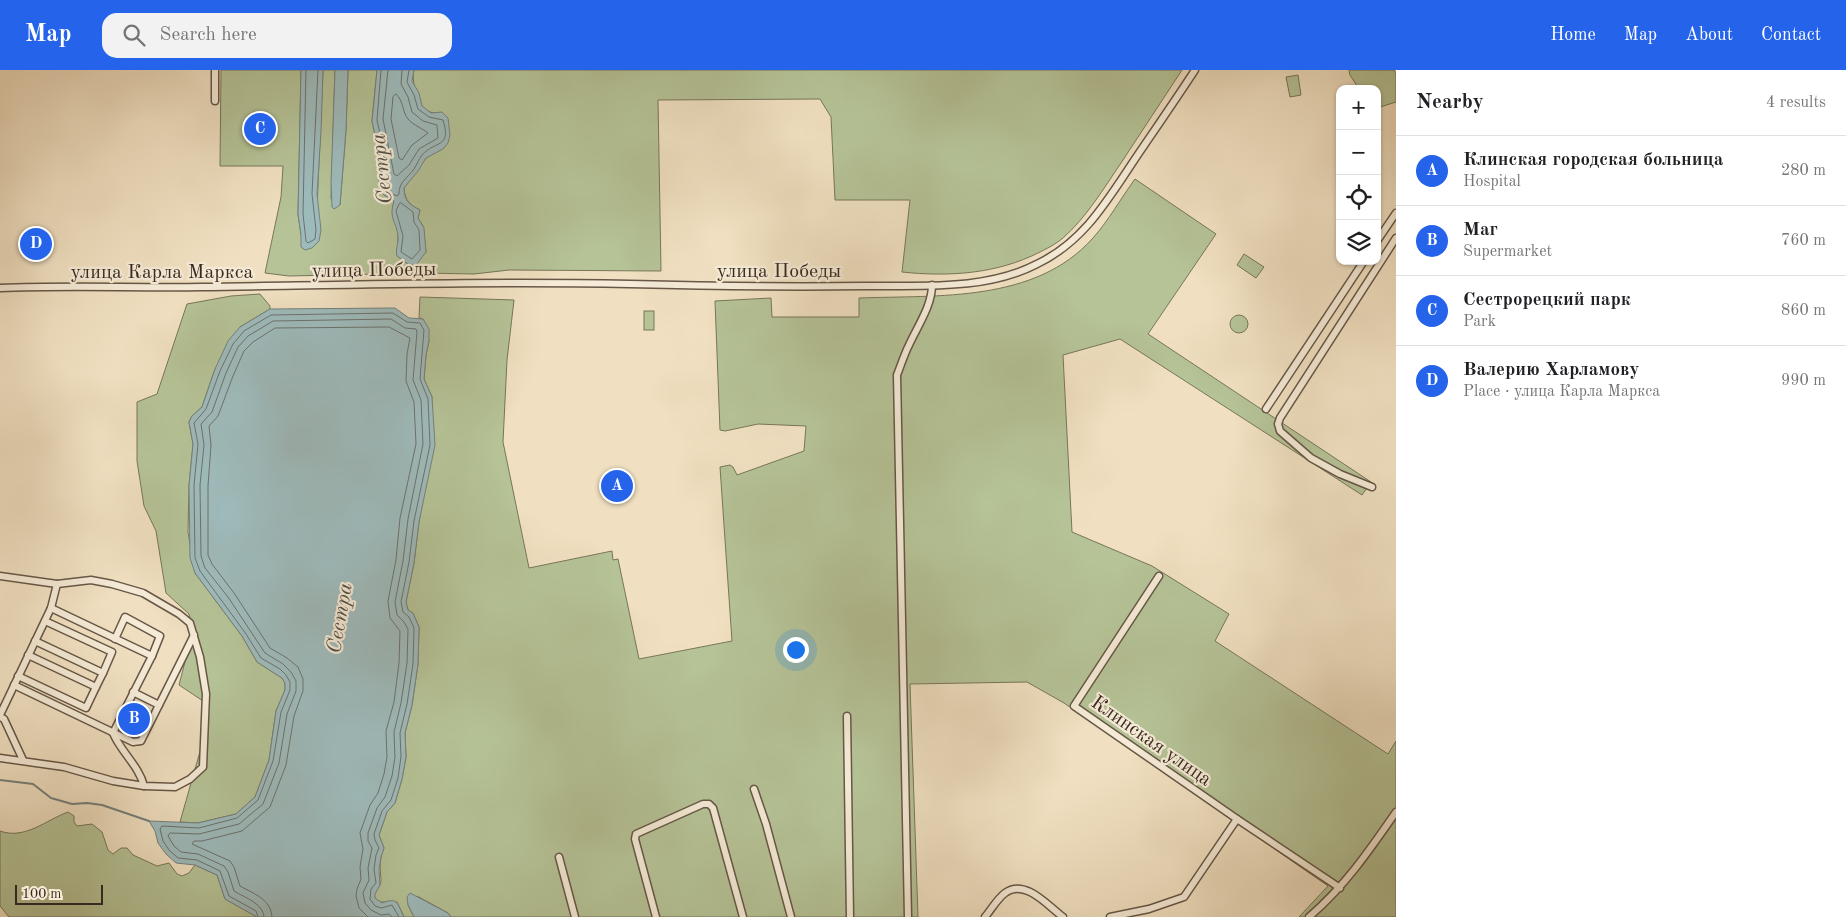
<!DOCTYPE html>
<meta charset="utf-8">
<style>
:root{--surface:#fff;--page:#f2f2f2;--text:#202124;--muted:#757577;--line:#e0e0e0;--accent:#2563eb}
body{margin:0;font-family:"Old Standard TT",serif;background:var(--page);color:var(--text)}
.controls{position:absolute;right:15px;top:15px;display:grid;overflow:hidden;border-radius:10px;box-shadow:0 1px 4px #0004}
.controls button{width:45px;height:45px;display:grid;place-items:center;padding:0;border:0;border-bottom:1px solid var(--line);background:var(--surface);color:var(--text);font:25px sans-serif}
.scale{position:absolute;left:15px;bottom:12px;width:88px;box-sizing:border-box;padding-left:5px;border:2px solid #39291e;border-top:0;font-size:14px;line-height:18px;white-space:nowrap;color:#39291e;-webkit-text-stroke:4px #f5ebd7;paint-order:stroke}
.you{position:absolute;left:795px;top:579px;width:18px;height:18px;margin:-12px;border:4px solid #fff;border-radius:50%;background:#1a73e8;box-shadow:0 0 0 8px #1a73e833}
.badge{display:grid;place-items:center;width:32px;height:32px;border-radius:50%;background:var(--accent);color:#fff;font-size:16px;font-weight:700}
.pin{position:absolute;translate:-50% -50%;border:2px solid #fff;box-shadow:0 1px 5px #0006}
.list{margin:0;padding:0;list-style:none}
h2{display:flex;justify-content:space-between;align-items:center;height:65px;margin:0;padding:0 20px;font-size:21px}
h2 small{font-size:16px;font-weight:400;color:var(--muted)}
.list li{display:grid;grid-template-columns:32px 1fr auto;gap:15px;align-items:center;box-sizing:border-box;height:70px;padding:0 20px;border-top:1px solid var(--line)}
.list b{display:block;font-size:19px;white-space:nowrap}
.list p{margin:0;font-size:16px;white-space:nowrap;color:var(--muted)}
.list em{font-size:16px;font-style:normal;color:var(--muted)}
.icon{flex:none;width:28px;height:28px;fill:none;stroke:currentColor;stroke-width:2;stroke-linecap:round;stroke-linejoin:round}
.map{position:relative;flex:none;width:1396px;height:847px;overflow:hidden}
header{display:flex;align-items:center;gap:30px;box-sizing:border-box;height:70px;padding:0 25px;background:var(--accent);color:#fff}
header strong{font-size:24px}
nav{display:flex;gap:28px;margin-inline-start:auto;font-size:18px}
.search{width:350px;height:45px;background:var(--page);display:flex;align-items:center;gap:12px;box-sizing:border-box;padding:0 18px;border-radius:15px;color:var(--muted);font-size:19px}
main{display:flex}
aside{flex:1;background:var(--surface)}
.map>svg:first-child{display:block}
.green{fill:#b5c397;stroke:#77765a}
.water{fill:#9ebbbc;stroke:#76817d}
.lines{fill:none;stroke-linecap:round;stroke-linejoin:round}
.shore{stroke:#6c726d;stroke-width:1}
.stream{stroke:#76817d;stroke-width:2}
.minor-casing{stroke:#675747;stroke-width:9}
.minor{stroke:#f5ebd7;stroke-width:6}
.labels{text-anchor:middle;stroke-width:4.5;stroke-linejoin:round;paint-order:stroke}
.street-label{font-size:20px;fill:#39291e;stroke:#f5ebd7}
.water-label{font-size:21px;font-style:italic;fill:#524e46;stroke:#f5ebd7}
</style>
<header>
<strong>Map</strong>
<div class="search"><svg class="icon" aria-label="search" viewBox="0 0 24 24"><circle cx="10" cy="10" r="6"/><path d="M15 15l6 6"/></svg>Search here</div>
<nav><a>Home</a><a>Map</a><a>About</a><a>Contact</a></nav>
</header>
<main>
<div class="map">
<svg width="1396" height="847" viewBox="0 0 1396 847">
<rect width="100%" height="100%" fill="#f0e0c1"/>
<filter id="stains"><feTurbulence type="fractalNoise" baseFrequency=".004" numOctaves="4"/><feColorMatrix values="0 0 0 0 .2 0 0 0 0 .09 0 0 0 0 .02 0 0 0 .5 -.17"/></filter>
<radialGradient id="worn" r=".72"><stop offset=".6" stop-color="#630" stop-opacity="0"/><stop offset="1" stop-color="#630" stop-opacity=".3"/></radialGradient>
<g class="green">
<path d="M221,0H301L298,144L301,165L317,138L323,0H335L331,129L340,135L346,60L348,0H377L372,51L383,102L379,111V116L384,125L394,131C389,148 399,155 398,167C398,175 397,180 399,187L408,194L418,190L426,182L423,156L418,148L420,140C410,135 405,131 404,118L426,88L432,84L437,43C432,43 428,42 425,39C417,33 411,9 414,0H1182C1162,31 1141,62 1121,93C1104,118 1086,148 1063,168C1056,174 1048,178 1040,182C997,204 949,207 902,202L910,130H835L831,47L820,29L658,30L661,201L509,200L474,204L421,203L289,206L265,203L281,127L283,96H220Z"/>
<polygon points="1349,0 1394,0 1396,3 1396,32 1377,38 1377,19 1359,19 1350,5"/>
<polygon points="1298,5 1301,25 1290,27 1286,7"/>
<path d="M1135,109L1216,164L1148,264L1371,412L1362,425L1120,269L1063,285L1072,462L1152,496L1229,544L1215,571L1388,684L1396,671V847H1299L1328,816L1064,633L1027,612L910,614L918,847H451L448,843L417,826L408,835L414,847H404L397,832C390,832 366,835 376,820C379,816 381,815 381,809C380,798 379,789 384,778L379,765L387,742L395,733L402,709L406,687L405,663L412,635L418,594L419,557L413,543L408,540L406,532L414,493L419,452L425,418L432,327L424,309L426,285L429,271L423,249L419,248L420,227L514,230L507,290L503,372L529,498L612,481L613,490L618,489L639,589L732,571L720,397L730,395L733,397L737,405L804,381L806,356L758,354L725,361L720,360L715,231L771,228L772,247H859V228C938,225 1035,233 1093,168C1109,150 1121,128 1135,109Z"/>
<polygon points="1244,184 1264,197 1256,208 1237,195"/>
<polygon points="260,224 270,236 270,239 240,257 215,299 202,337 192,346 189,352 193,374 189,415 188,462 195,503 242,566 257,592 282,608 285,613 285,620 276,641 269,690 255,727 236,744 198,753 180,752 201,678 203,631 179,615 193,561 189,544 166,523 156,461 144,436 137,391 137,332 157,324 187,234 231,226"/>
<rect x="644" y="241" width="10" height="19"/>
<circle cx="1239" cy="254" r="9"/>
<path d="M68,742L74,746V752L77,756L92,754L102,762L108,780L113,784L121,778H127L133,785L157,796L169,793L177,804L182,806L189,803L195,795L217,805L225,829L257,847H9L0,836V761C25,770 46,750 68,742Z"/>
</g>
<g class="water">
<polygon points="301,0 323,0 321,62 317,124 321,160 319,171 312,178 305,180 301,177 301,165 298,144"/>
<polygon points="335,0 348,0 346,60 340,135 334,139 332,137 331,113"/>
<path d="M377,0H414L412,11L419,23L422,36L431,43L442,42L448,48L450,65L448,73L443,79L426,88L418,101L404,118C404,131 410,135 420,140L418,148L424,158L426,182L416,195L408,194L397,186C395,178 399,173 398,166C397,152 388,149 394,131L384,125L379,116V111L383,102L372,51Z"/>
<path d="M395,238L409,248L423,249L429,259V271L426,285L424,309L432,327L435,375L419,452L414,493L406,532L408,540L413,543L419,557L418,594L412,635L405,663L406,687L402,709L395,733L387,742L379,765L384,778L381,787L379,799L380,815L375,824V828L382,833C398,827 397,833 404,847H257L225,829L217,805L195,795L176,793L166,784L158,773L155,761L149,751L198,753L236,744L255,727L269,690L276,641L285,620V613L282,608L257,592L242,566L195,503L190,488L189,415L193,374L189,352L192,346L202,337L215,299L228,271L240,257L270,239Z"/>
<polygon points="410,823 448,843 451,847 414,847 408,835 407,827"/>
</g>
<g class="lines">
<g class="shore">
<polyline points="306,0 303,144 306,171 308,173 315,169 316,160 312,124 318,0"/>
<path d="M381,0L377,50L388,101L384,114L388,122L397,126L399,124C399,111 407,109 414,99C417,94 419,89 422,85C435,70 452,79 443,50L429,47L418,39L414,25L407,12L409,0"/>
<polyline points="388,0 383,49 394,104 397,106 409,95 419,79 438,68 437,55 423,51 412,42 408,27 401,14 402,0"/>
<path d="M396,24C404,31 402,42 408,49C414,56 422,58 428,63L412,75L402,90L399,88L391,49L393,27Z"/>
<polygon points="401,133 413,142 414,152 419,160 420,180 412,189 401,182 403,166 396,141 399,134"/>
<polyline points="258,847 256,841 229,826 220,801 197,790 178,788 169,780 163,771 160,759 162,756 199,758 237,748 258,730 273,691 281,642 290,620 290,612 286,605 280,599 261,588 246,564 200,501 195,488 194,415 198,374 194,353 206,339 220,301 233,274 244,261 271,245 393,243 407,252 420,253 424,260 420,309 428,329 430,375 414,451 409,492 401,532 403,542 409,547 414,558 413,594 407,634 400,663 401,687 398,708 391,730 382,741 374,764 375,770 379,778 376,785 374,799 376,813 371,819 370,829 375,836 381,838 392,835 399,847"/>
<path d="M264,847C263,833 245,828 234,821L228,802L224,796L198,784L181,782L174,776L168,766L170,763L199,764L239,754L263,734L279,693L287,644L296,621V611L291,602L283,594L265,583L228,527L205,498L201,486L200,415L204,375L201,354L212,342L226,303L238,277L248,266L273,251L391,249L405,258L416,259L417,262L413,310L421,330L423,374L408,449L403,491L395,532L397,545L404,552L408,559L407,593L401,633L394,662L395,687L392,706L385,727L377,738L368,763V771L372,778L368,798L369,810L363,823L365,833L371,840L381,845L389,844L392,847"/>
<path d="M272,847C271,829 254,824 240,816L234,797L230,791L192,774L194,771H202L242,761L270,737L286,695L294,646L303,621V609L298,597L287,588L270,578L234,523L212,494L208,485V416L211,375L209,356L218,346L233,306L244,281L253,272L275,258L389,257L410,268L407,284L406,311L414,332L416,374L400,448L396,490L388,531L390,548L400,561L399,593L394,632L386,661L387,687L384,704L378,723L370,735L360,763L363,779L360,797L361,809L357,819L356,826L359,838L368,847"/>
</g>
<polyline class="stream" points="0,710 33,714 51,728 72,734 87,733 102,735 149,751"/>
<g class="minor-casing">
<g id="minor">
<polyline points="215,31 215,0"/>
<polyline points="1377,171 1396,143"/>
<path d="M0,218C67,215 134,218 201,217C344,215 488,211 630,214C708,216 786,217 864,216C921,215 985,221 1037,194C1085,171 1108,129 1137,86C1156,58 1176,29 1195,0"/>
<polyline points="1266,339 1364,191"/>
<polyline points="1372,417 1340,404 1311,388 1280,361 1278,354 1280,348 1396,168"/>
<polyline points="0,506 57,514 91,510 112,514 143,523 179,544 190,553 200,587 206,624 203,697 190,709 175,717 144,716 113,711 64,697 0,688"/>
<polyline points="1159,506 1074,636 1237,749 1340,818"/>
<polyline points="51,538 152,586"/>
<path d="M115,569L125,547L160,566L152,586L113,663C121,682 139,696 144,716"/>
<polyline points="35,571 103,603 112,582 45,551"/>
<polyline points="18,606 86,638 96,617 28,585"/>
<polyline points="14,615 133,672 141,671 194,565"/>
<polyline points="96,617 103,603"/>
<polyline points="133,622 159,635"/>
<polyline points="0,645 51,538 57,514"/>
<polyline points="847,646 850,847"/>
<polyline points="0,647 4,649 23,690"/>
<polyline points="754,719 766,754 791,847"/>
<polyline points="559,787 575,847"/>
<polyline points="656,847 635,769 636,764 703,734 709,734 713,738 743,847"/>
<path d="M908,847L897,305C901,295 904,285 909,275C917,257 932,236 932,215"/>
<path d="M985,847C991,840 997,829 1005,823C1025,808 1048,836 1063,847"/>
<polyline points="1110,847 1149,839 1184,827 1237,749"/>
<path d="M1309,847C1345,816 1369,781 1396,742"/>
</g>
</g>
<use href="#minor" class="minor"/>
</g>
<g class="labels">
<g class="street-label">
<text transform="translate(374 199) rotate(-1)" y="7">улица Победы</text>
<text x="779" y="207">улица Победы</text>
<text x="162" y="208">улица Карла Маркса</text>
<text transform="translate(1152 670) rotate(35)" y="7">Клинская улица</text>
</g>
<g class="water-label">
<text transform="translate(381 99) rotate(-96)" y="7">Сестра</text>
<text transform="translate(339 548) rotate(-80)" y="7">Сестра</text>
</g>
</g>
<rect width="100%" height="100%" filter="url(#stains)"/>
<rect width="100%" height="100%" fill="url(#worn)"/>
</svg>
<div class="controls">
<button>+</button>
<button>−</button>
<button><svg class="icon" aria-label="locate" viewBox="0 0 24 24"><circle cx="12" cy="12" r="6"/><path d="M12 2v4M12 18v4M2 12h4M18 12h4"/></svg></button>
<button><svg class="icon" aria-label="layers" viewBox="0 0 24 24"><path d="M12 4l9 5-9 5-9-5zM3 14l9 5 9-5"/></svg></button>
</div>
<div class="scale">100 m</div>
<div class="you"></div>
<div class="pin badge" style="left:617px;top:416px">A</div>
<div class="pin badge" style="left:134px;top:649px">B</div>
<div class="pin badge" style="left:260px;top:59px">C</div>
<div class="pin badge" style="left:36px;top:174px">D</div>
</div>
<aside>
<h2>Nearby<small>4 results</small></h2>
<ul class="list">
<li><span class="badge">A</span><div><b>Клинская городская больница</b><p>Hospital</p></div><em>280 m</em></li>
<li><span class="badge">B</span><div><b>Маг</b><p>Supermarket</p></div><em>760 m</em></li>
<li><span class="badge">C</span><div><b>Сестрорецкий парк</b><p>Park</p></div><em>860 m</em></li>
<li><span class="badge">D</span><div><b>Валерию Харламову</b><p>Place · улица Карла Маркса</p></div><em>990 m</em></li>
</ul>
</aside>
</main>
